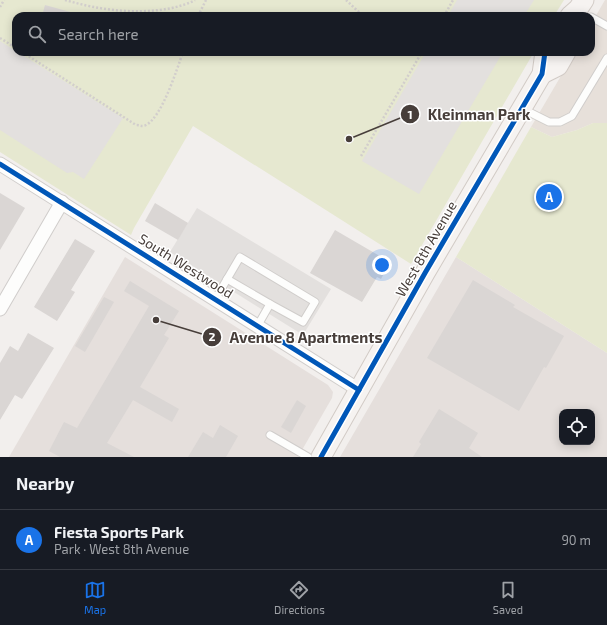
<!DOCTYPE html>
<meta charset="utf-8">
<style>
:root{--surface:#171b24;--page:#20242c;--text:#f1f3f6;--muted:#9ea1a6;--line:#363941;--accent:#1a73e8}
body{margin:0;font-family:"Exo 2",sans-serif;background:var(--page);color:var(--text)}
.controls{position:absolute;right:12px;bottom:12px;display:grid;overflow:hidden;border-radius:8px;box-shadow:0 2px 10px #0003}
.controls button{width:36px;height:36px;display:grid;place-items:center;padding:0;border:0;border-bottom:1px solid var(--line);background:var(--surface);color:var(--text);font:20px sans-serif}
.you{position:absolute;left:382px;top:265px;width:14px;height:14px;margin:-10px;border:3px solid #fff;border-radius:50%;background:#1a73e8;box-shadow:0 0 0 6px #1a73e833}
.badge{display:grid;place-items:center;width:26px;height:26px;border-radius:50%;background:var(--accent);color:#fff;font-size:13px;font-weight:700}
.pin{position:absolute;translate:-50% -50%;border:2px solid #fff;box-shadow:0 1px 4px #0006}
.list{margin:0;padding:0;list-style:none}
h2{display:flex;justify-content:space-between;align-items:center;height:52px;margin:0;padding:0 16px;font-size:17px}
h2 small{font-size:13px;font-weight:400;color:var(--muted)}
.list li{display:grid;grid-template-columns:26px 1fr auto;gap:12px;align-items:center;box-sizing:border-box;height:60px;padding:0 16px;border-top:1px solid var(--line)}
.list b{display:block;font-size:15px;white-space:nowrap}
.list p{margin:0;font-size:13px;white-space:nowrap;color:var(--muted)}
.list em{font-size:13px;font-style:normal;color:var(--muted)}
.icon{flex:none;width:22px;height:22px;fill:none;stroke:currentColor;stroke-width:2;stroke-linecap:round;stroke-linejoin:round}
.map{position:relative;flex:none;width:607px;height:457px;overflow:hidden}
.search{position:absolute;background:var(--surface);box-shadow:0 2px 10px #0003;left:12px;right:12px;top:12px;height:44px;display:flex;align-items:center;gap:10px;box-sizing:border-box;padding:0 14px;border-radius:12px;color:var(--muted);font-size:15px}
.sheet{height:112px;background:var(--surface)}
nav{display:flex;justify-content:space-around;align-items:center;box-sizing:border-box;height:56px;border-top:1px solid var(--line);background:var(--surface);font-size:11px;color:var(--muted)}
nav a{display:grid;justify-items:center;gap:2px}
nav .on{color:var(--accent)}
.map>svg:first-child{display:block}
.residential{fill:#e5dfdc;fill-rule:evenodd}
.education{fill:#e7e0da}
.green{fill:#e6e8d0}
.parking{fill:#e3e0de}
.building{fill:#dad6d4}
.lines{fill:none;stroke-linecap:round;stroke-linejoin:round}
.lane-casing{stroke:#d0cdcb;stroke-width:9}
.street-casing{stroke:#d0cdcb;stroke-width:15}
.secondary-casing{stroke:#d2cbc6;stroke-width:21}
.path{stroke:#d2cecc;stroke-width:2.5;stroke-dasharray:2 2;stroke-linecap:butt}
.lane{stroke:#fdfdfc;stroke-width:7}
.street{stroke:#fdfdfc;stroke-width:13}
.secondary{stroke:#f6f3f1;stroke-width:19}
.cycleway-casing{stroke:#fff;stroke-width:8}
.cycleway{stroke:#0057b8;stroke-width:5}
.labels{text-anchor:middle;stroke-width:3;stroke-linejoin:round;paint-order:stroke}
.street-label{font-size:14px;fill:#473e3a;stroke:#fff}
.leader{fill:none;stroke:#473e3a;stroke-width:1.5}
.callout-dot{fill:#473e3a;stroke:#fff;stroke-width:1.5}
.mark-label{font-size:12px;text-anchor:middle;font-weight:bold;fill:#fff}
.callout-label{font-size:15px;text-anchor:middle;font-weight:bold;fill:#473e3a;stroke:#fff;stroke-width:3;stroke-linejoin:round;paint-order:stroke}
</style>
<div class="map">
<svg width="607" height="457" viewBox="0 0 607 457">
<rect width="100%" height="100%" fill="#f2efed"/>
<g class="residential">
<polygon points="125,257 328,385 333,392 332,398 298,457 9,457"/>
<path d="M456,257L607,353V457H340ZM562,412H592V442H562Z"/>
</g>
<polygon class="education" points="605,0 607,0 607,123 593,123 577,130 552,137 531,127 575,52 591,52 591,24"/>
<g class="green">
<polygon points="0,0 564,0 554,16 16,16 16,52 534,52 411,264 193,126 134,228 131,235 0,152"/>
<polygon points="593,123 607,123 607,353 456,257 531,127 552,137 577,130"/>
</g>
<g class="parking">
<polygon points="457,0 534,0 524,16 448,16"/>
<polygon points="0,41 123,118 84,179 73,172 67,173 0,130"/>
<polygon points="426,52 503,52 419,194 362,161"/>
<polygon points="197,208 331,289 303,335 170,252"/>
</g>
<g class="building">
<polygon points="45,5 74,13 73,16 42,16"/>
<polygon points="0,193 25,208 0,250"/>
<polygon points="155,203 188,223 178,240 145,221"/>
<polygon points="335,230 390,262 381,279 377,277 362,302 310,273"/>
<polygon points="75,239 95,251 71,290 75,292 57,321 34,307"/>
<polygon points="473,280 515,305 513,307 564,336 546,368 544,367 519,411 427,358"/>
<polygon points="130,281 179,311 164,335 169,338 140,387 179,409 172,422 133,400 107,443 134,457 60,457 49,451 64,422 77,428 149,306 124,291"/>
<polygon points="104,297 114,302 85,352 75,346"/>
<polygon points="28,333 54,348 22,399 15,395 0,420 0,363 10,346 18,351"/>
<polygon points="297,400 306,406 291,433 281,427"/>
<polygon points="439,409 478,433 469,448 482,457 413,457 421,444 419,442"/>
<polygon points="220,425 238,436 226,457 188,457 203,432 213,438"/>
</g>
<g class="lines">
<g class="lane-casing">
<g id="lane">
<polyline points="591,17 607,26"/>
<polyline points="523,109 549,122 560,122 572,116 607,58"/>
<polyline points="227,279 270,304"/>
<polyline points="216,298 240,257 315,302 303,322 270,304 258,325"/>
<polyline points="270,435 308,457"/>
</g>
</g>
<g class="street-casing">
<g id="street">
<polyline points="0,164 359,390"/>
<polyline points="0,309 62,202"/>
</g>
</g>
<g class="secondary-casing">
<g id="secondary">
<polyline points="570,16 578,9 584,0"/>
<polyline points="542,74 558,66 566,52"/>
<polyline points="321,457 425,273 542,74 545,52"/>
</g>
</g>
<g class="path">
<path d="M65,0C99,10 136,15 172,8C180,6 188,4 195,0"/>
<polyline points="346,0 363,16"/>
<polyline points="0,7 4,0"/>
<polyline points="198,16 206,0"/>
<polyline points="444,16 453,0"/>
<polyline points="0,38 16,48"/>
<path d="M22,52L136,125C140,125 142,127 146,125C162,117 177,69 183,52"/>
<polyline points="361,156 422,52"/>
</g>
<use href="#lane" class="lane"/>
<use href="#street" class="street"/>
<use href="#secondary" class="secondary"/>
<g class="cycleway-casing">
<g id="cycleway">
<polyline points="0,164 359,390"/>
<polyline points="321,457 425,273 542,74 545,52"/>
</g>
</g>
<use href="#cycleway" class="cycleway"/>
</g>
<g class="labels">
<g class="street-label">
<text transform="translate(426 249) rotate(-60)" y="5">West 8th Avenue</text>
<text transform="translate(186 266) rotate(32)" y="5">South Westwood</text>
</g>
</g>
<path class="leader" d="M349 139L410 114M156 320L212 337"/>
<g class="callout-dot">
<circle cx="349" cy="139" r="4"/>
<circle cx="156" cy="320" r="4"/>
<circle cx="410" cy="114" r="10"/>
<circle cx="212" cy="337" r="10"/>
</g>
<g class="mark-label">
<text x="410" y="119">1</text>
<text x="212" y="341">2</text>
</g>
<g class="callout-label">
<text x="479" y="120">Kleinman Park</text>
<text x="306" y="343">Avenue 8 Apartments</text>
</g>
</svg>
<div class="controls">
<button><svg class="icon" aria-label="locate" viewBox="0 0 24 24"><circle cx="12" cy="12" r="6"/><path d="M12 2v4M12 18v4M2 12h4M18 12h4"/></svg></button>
</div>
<div class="you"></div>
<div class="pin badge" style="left:549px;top:197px">A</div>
<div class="search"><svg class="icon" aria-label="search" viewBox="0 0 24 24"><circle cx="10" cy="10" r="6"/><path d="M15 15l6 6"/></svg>Search here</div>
</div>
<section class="sheet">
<h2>Nearby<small></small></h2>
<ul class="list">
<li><span class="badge">A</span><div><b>Fiesta Sports Park</b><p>Park · West 8th Avenue</p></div><em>90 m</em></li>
</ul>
</section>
<nav>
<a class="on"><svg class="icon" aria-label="map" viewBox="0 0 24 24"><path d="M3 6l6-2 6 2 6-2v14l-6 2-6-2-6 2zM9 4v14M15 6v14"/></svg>Map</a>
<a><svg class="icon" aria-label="directions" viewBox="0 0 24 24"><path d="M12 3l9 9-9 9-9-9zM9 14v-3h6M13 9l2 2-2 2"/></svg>Directions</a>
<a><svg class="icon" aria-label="saved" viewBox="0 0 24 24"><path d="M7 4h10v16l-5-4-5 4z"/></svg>Saved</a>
</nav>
